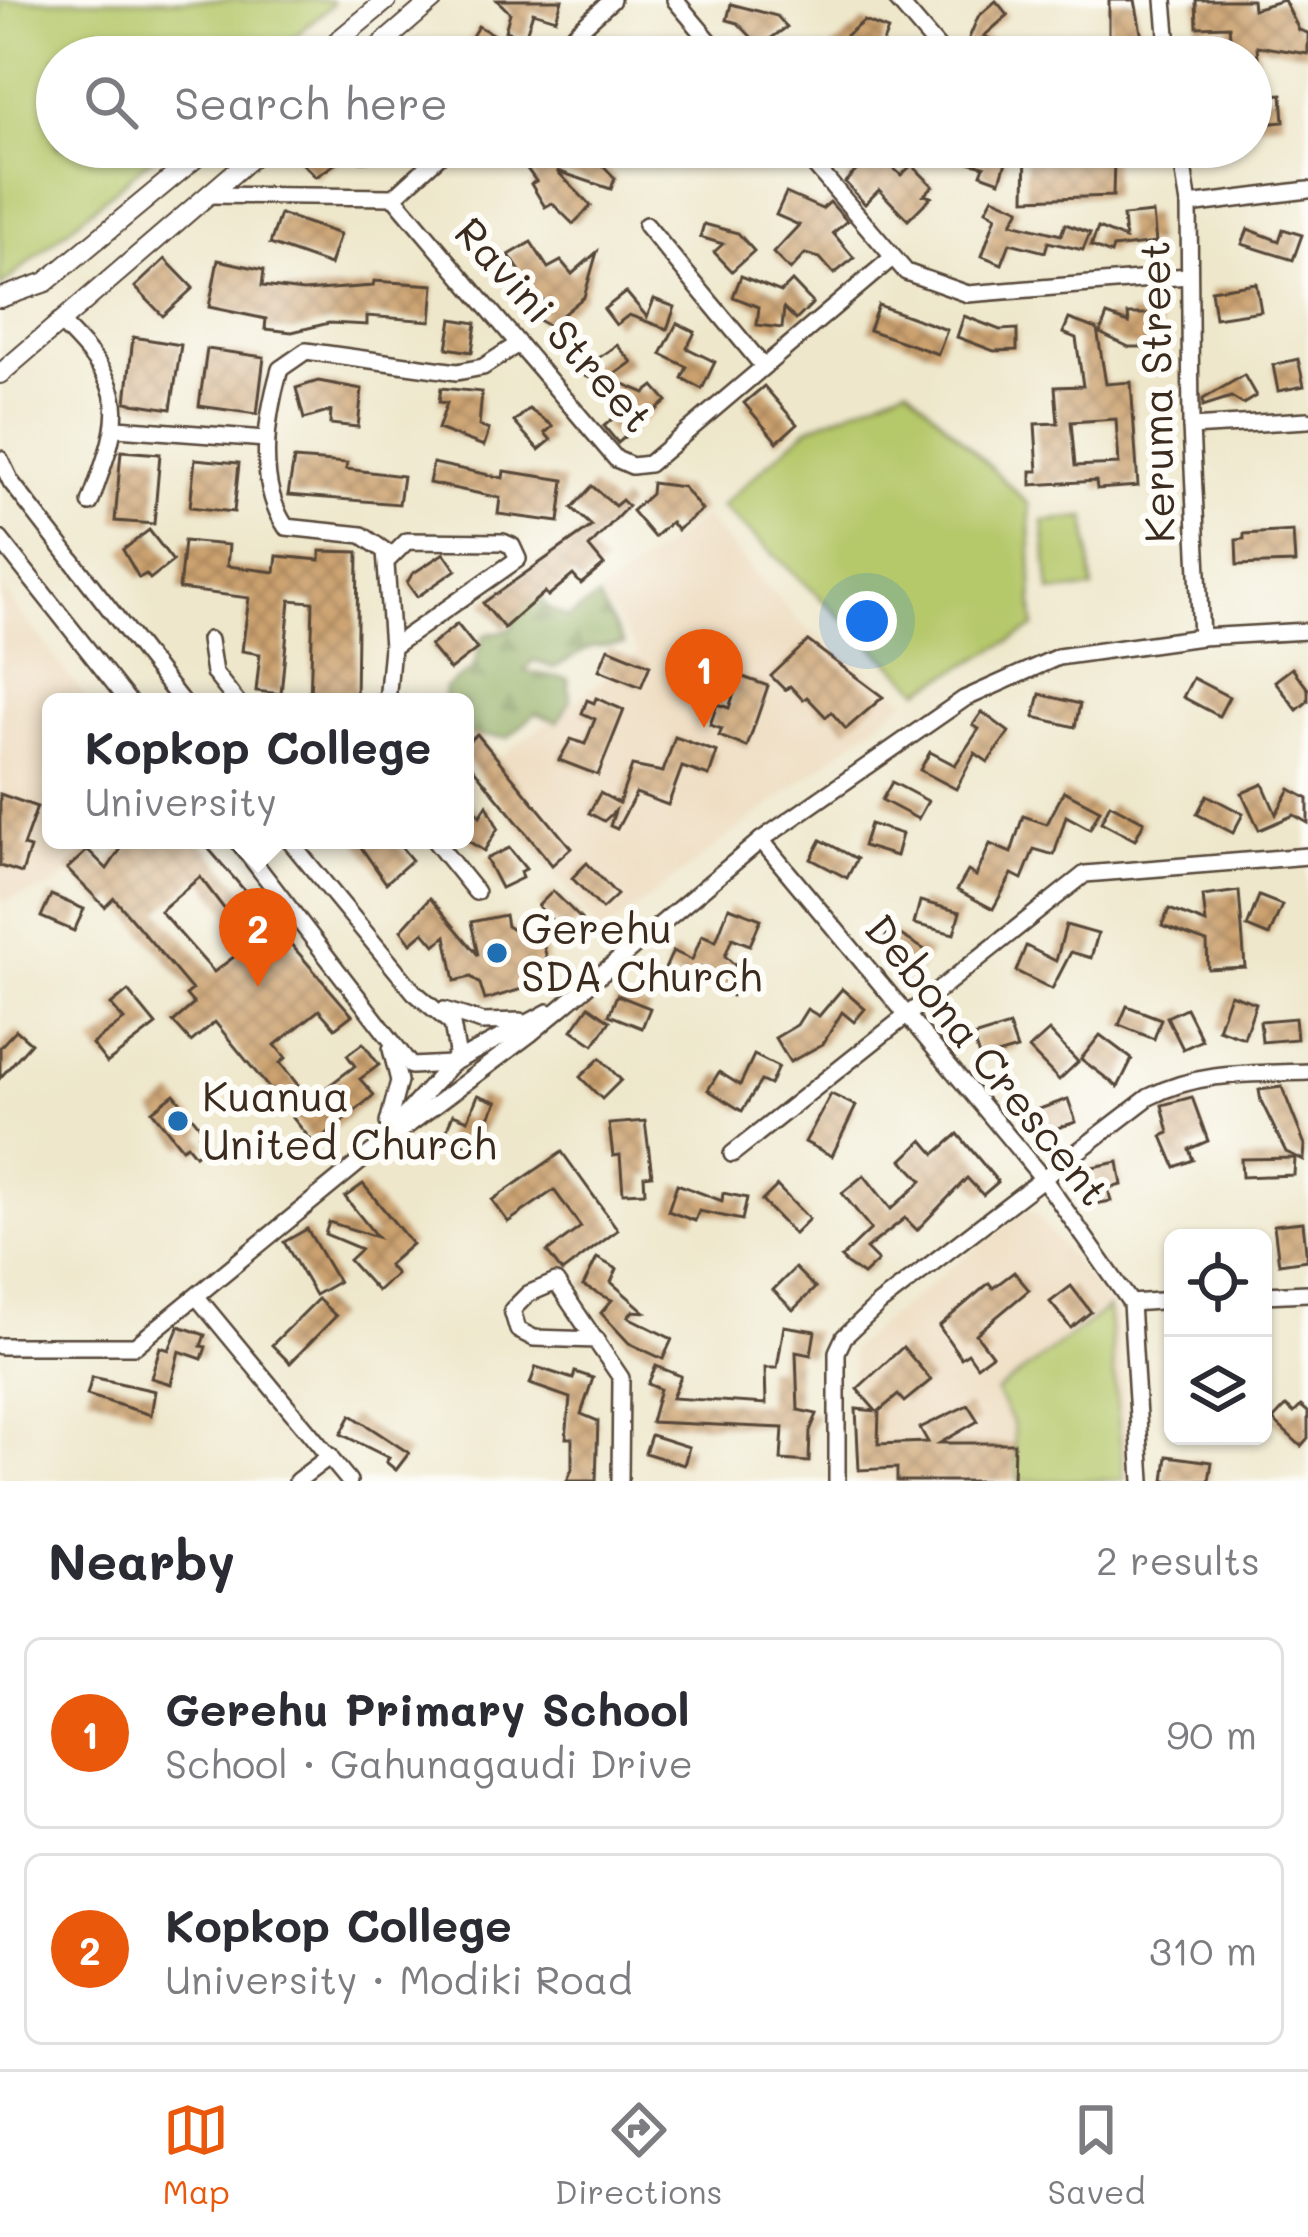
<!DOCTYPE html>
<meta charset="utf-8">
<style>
:root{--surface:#fff;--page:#f7f7f7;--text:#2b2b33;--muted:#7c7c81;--line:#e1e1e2;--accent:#ea580c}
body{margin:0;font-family:Mali,sans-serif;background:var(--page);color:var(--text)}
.controls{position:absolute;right:36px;bottom:36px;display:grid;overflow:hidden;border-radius:18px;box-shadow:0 3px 9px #0004}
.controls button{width:108px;height:108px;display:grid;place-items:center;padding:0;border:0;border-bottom:3px solid var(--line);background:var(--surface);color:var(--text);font:60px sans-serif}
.you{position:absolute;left:867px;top:621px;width:42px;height:42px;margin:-30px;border:9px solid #fff;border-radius:50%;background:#1a73e8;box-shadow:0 0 0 18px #1a73e833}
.badge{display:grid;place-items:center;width:78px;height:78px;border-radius:50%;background:var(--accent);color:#fff;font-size:39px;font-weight:700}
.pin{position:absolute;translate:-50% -99px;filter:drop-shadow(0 3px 6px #0008)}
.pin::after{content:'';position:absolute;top:63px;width:42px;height:36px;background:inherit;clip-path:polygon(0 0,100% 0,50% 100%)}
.popup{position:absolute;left:42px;top:693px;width:432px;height:156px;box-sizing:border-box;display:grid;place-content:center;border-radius:18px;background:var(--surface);filter:drop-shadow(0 3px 9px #0005);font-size:39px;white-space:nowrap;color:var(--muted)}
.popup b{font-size:45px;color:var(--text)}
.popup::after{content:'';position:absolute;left:50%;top:100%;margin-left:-24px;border:24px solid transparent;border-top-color:var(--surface)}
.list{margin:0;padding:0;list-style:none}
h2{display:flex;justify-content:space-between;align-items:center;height:156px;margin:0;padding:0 48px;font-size:51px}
h2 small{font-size:39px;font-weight:400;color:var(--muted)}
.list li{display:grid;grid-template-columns:78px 1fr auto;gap:36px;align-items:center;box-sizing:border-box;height:192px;margin:0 24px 24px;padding:0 24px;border:3px solid var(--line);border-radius:18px}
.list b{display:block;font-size:45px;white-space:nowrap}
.list p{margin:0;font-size:39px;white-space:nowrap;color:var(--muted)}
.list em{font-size:39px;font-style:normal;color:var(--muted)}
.icon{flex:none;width:66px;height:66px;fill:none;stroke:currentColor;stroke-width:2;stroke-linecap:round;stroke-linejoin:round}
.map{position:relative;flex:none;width:1308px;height:1481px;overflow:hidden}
.search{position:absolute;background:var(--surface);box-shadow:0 3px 9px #0004;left:36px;right:36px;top:36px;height:132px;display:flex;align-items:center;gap:30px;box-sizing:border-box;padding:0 42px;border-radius:66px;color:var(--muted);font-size:45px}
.sheet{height:588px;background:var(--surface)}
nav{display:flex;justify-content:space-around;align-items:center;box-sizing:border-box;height:168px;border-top:3px solid var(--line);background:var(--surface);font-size:33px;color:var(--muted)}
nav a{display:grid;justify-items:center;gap:6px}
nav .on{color:var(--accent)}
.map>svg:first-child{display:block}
.built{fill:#ecd8ba}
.forest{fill:url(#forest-firs);stroke:#666b3e;stroke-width:3}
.green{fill:#b5c86b;stroke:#787944;stroke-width:3}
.building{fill:url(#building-cross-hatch);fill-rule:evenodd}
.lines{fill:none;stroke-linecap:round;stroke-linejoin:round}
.minor-casing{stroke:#564638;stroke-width:20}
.tertiary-casing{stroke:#564638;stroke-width:22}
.minor{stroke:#fff;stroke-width:15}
.tertiary{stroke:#fff;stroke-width:18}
.poi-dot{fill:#1f6fb2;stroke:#fdfcf7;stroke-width:4.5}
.labels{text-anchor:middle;stroke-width:12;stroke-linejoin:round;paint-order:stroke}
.street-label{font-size:42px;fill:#3b2a1e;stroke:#fdfcf7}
.poi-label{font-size:42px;fill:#3b2a1e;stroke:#fdfcf7;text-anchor:start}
</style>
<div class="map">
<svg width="1308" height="1481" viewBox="0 0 1308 1481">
<defs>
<pattern id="forest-firs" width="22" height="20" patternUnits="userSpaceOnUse" patternTransform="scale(3)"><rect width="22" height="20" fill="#90ac5f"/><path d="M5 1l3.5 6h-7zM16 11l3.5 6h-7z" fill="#778c4e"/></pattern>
<pattern id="building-cross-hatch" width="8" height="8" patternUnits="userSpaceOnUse" patternTransform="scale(3)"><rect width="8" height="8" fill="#cca270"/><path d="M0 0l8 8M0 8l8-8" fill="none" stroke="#a7845b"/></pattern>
</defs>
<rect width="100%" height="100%" fill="#fdfcf7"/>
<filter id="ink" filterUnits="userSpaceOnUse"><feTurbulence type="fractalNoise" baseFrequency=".00833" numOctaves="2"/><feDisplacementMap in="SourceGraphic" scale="24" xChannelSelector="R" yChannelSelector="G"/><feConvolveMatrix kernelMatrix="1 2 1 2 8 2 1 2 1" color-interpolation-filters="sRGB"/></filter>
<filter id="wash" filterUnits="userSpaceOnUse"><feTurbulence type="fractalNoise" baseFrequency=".004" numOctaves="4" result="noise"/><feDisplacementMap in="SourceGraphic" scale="48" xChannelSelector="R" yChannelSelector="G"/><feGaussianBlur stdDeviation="2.7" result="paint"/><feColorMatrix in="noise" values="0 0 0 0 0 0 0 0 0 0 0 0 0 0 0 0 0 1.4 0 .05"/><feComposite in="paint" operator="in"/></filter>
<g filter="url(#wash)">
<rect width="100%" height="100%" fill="#eee7cb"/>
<g class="built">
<polygon points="704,517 806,629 907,700 602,934 465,758 501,757 638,653 600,594"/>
<polygon points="0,586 89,702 51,702 51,840 111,840 51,888 0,902"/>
<polygon points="1022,1210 1036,1214 1116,1315 1133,1481 856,1481 852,1348"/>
</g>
<polygon class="forest" points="528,579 548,608 568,618 598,598 624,644 591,647 554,668 533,660 524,671 568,679 570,701 558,722 536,713 508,738 465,734 465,702 444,702 445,688 473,669 484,635 511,629"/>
<g class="green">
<polygon points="0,0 331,0 333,4 271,57 57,57 57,147 165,147 0,287"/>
<polygon points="907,386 1029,505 1034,628 920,690 721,506 808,428"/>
<polygon points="1086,517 1093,589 1050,592 1043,521"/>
<polygon points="1108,1308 1124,1480 1018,1481 1013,1424 996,1392"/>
</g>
<g id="blocks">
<g class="building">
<polygon points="497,0 562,0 556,19 533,12 525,37 505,31 510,13"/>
<polygon points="1109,0 1135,0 1143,44 1133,45 1134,54 1109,57"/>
<polygon points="1196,0 1252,0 1253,9 1284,0 1299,30 1308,33 1308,54 1257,46 1258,57 1232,57 1229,26 1197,27"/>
<polygon points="996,1 1008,15 984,36 1031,57 984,57 968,50 961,57 978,17"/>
<polygon points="731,4 777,16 787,27 760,46 738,23 727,20"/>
<polygon points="864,21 888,30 877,57 836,57 829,49"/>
<polygon points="478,26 508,43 500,57 460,57"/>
<polygon points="1282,94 1284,122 1251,125 1251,96"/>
<polygon points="308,147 374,147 369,162 342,159 316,177 297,158"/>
<polygon points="528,147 585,147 615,178 611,189 557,171 591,206 573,224 552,203 545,207 531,184 536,181 517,155"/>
<polygon points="836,147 870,147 901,175 912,165 933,186 924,195 931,197 908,220 879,190 865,204 845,182 858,169"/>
<polygon points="951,147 983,147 1007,159 1000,181 981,174 984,166 948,157"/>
<polygon points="1026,147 1053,157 1057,147 1068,147 1081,152 1079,158 1114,159 1113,196 1025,199"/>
<polygon points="786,193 822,209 830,202 847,221 833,233 854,258 834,274 820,258 805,254 790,270 773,253 799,225 776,215"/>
<polygon points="993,197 1020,209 1012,223 1061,235 1065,224 1090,233 1083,250 1048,242 1045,252 1010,243 1002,264 982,256 996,216 986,210"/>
<polygon points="1153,213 1156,243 1113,248 1111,254 1091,246 1098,228 1125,239 1123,216"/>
<polygon points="280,214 340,234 330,265 270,244"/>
<polygon points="704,224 738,233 754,251 732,271 714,252 723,244 700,237"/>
<polygon points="1248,229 1279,241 1283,229 1302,235 1293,260 1242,244"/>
<polygon points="531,242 548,268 561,261 572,274 597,252 584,297 549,326 538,320 547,302 521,293 526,280 509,255"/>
<polygon points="165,259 193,288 163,316 135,287"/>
<polygon points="218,260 264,270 262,286 303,291 373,286 374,281 434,285 431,321 367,316 367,325 329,323 292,332 265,329 266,319 209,307"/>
<polygon points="741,276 781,292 792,281 813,303 796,320 784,308 782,328 757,325 759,307 733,297"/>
<polygon points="1256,283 1261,311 1215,318 1211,290"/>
<polygon points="626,292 647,317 654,299 675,307 667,329 629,315 616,325 604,309"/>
<polygon points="878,305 947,330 938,354 869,330"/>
<polygon points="1128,314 1160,314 1161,347 1129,347 1100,333 1107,315 1129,323"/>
<polygon points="964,316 1000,330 1017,329 1017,350 994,351 957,337"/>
<polygon points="452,319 476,323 472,352 447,348"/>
<path d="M1069,319L1097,329L1106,384L1131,382L1138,486L1097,489L1096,481L1031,485V471H1038L1035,424L1058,423L1055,387L1083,386L1076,338L1063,333ZM1116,419L1119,464L1075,466L1071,422Z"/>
<polygon points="677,323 695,332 687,348 715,362 702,389 682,378 687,367 661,354"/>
<polygon points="133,337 181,345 171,409 126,402"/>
<polygon points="617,345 632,362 604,382 585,375 588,365"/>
<polygon points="207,349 264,357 257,414 199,406"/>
<polygon points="1298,359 1304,386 1278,391 1273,365"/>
<polygon points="1244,375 1256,396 1243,404 1231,397 1203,406 1203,399"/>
<polygon points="614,380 645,393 654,386 667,401 618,443 604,426 626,408 606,400"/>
<polygon points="318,381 362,389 358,427 330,424 331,411 304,419 296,388"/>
<polygon points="764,386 797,424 777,442 744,403"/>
<polygon points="441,388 482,392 479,426 489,430 484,446 438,429 447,403 439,402"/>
<polygon points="529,409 553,426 545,433 551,440 539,450 514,422"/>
<polygon points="121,451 160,454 154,524 115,521"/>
<polygon points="195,459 239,463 234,512 190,507"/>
<polygon points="294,459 347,463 346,469 403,476 399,504 288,495"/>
<polygon points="433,463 503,478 504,471 564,480 559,522 498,514 500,498 429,483"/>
<polygon points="652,483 683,487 702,510 677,530 671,522 654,537 632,511 651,494"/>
<polygon points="592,486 615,506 622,500 628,506 589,547 604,565 581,584 573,575 548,596 545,592 504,628 483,603 592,526 572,508"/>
<polygon points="149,530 173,561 150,579 146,574 139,578 123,550"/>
<polygon points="1293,531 1295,563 1237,565 1236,540 1244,539 1244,534"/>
<polygon points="184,541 229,545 227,566 275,572 277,556 320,560 320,551 358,552 356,702 310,702 313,602 290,600 281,694 256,691 260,654 242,651 249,598 179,589"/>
<polygon points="444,553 456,570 417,597 407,583 412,574"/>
<polygon points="457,624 477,649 450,670 430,646"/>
<polygon points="808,641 883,697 846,729 831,712 826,717 807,697 803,700 790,686 785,690 771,676"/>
<polygon points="608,648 650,665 641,687 599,670"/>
<polygon points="1292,668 1308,689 1308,701 1297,710 1275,681"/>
<polygon points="740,676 768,686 747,747 719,736 722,729 710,725 717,704 729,708"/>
<polygon points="1193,678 1229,697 1219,716 1183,697"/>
<polygon points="1040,694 1080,704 1075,727 1034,717"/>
<polygon points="596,698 624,710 598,775 559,760 571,739 585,744 595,719 582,713 587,700 594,703"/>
<polygon points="982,712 1009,732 988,762 975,753 956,789 920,770 930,752 955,765 979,729 973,725"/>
<polygon points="477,734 571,848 552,865 465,758 465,744"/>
<polygon points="675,737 717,752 709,776 682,767 668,805 636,793 617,829 610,826 615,811 604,821 589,813 600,793 619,803 632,766 663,772"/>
<polygon points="892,782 928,801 918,819 882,800"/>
<polygon points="1263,784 1276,814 1290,789 1308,799 1308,823 1294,815 1259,830 1242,793"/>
<polygon points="1064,791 1100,810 1090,829 1066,816 1054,855 1034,849 1022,879 1012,874 993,909 957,890 968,871 976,876 990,844 1011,853 1023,816 1047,824"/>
<polygon points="0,794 37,807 23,846 30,848 22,873 0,866"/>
<polygon points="1207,795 1243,814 1233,833 1197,814"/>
<polygon points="465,797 480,816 487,805 498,828 484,851 465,839"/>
<polygon points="1110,804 1144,822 1135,840 1101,822"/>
<polygon points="870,824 902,834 896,856 863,846"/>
<path d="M127,840H201L352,1015L335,1028L319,1010L275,1045L286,1058L280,1063L310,1100L355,1066L347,1055L363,1043L379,1065L360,1079L374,1095L315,1145L215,1022L191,1042L173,1022L194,1004L186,995L192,990L114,898L105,907L67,869L88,850L107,869ZM200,877L251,944L214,972L160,911Z"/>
<polygon points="356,840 395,840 412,860 386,883"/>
<polygon points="821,840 857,859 847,878 811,859"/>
<polygon points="509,848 526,869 520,872 522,878 501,888 486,859"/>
<polygon points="587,863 617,895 602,909 572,878"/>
<polygon points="553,891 581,919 566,934 538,906"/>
<polygon points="1239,891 1245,967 1208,969 1207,942 1162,926 1169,909 1206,923 1203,896"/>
<polygon points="51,895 84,909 74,931 41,917"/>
<polygon points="1259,896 1282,905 1269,936 1247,927"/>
<polygon points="430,898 478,955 471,922 505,915 507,926 520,934 539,929 548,962 523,968 522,989 485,1000 480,984 471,977 455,981 446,936 435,945 424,932 411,943 401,930"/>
<polygon points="920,901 960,912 954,934 914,924"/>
<polygon points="729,907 761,919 750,945 732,938 725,956 749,978 732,996 702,968 695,985 664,971 673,951 692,960 702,935 716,941"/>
<polygon points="1066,925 1098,934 1091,958 1071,952 1052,989 1016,971 1026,946 1056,961"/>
<polygon points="891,929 930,953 916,975 881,945"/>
<polygon points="842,989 865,1009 854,1022 842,1012 823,1044 790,1062 775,1038 797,1025 807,1009 819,1016"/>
<polygon points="128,991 156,1025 107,1063 92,1044 124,1020 111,1005"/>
<polygon points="1230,994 1256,1003 1244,1038 1218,1029"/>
<polygon points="617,995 650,1008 642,1028 609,1015"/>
<polygon points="589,1006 610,1021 594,1045 572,1030"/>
<polygon points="1127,1006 1161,1019 1154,1039 1119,1025"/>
<polygon points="1186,1008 1202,1040 1183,1049 1167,1017"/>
<polygon points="1295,1018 1297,1039 1262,1042 1260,1021"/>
<polygon points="1009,1026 1017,1049 980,1060 973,1037"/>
<polygon points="16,1030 31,1043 0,1078 0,1047"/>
<polygon points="1049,1031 1078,1062 1059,1080 1029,1049"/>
<polygon points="1100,1035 1132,1059 1118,1087 1081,1059"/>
<polygon points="754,1055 778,1067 770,1085 761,1081 742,1111 708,1090 719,1072 740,1085"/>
<polygon points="600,1058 621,1080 602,1099 580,1077"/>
<polygon points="1282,1087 1305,1145 1304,1160 1286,1152 1261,1101 1259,1090"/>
<polygon points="174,1094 204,1131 199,1135 207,1145 195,1155 187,1145 182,1148 152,1111"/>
<polygon points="831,1094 856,1106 832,1156 805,1142"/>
<polygon points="478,1095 497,1102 473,1148 444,1137 453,1114 468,1120"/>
<polygon points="1192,1097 1208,1141 1189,1149 1193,1160 1175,1167 1162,1136 1169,1133 1162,1105"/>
<polygon points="1068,1099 1076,1122 1036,1135 1028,1113"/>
<polygon points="645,1121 652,1175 644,1176 645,1192 623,1193 620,1155 613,1156 609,1124"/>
<polygon points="958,1134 998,1182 983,1195 967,1178 917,1230 905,1218 866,1249 878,1261 863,1275 847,1264 841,1258 871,1229 842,1193 864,1175 891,1209 922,1181 902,1160 923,1140 935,1154"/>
<polygon points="562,1152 618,1230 562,1272 547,1252 581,1227 554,1190 508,1222 492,1200"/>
<polygon points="1295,1158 1294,1175 1242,1177 1241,1159"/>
<polygon points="1118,1162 1122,1185 1108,1188 1111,1201 1084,1206 1077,1170"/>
<polygon points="363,1184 412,1244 388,1265 396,1274 377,1291 349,1260 361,1249 325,1234 329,1222 377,1237 345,1197"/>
<polygon points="677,1184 722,1201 723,1193 747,1198 742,1220 699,1211 695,1221 668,1211"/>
<polygon points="777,1186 809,1219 794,1234 762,1201"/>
<polygon points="1303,1222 1307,1260 1279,1264 1274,1225"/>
<polygon points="307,1229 338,1282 315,1295 284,1242"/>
<polygon points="597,1258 617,1269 611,1282 645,1312 633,1311 628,1317 672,1339 663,1359 629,1343 601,1313 612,1300 583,1286"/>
<polygon points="795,1268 815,1288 793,1310 773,1290"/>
<polygon points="1014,1272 1029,1290 976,1334 992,1355 977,1366 968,1353 961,1358 939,1326 989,1283 993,1288"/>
<polygon points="1071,1286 1091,1312 1071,1328 1050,1302"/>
<polygon points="318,1299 336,1316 290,1363 272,1345"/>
<polygon points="179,1326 205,1335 201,1346 206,1347 202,1359 179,1351 171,1384 151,1378 160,1347 169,1350"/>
<polygon points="784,1326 815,1331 811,1355 796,1352 798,1410 817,1414 810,1431 809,1462 781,1460 783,1428 651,1422 660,1389 648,1384 656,1366 681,1376 672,1398 766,1404 765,1368 777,1368"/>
<polygon points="903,1347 931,1380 904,1402 898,1395 879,1411 878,1444 928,1442 920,1428 968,1405 978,1421 940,1443 1014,1443 1013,1481 897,1481 897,1468 859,1470 856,1409 876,1411 857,1389"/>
<polygon points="536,1367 573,1379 575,1372 593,1378 581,1414 598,1421 596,1481 567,1481 572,1469 572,1438 566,1438 570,1398 530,1384"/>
<polygon points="92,1377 155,1391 151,1415 87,1395"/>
<polygon points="1286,1406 1294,1413 1301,1406 1308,1412 1308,1438 1301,1446 1273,1420"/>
<polygon points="351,1415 409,1453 396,1470 386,1462 389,1458 341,1434"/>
<polygon points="651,1435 689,1447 684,1465 645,1453"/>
<polygon points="1167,1456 1212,1462 1209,1481 1164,1481"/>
</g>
</g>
</g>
<g filter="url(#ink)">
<use href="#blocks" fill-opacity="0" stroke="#564638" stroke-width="3"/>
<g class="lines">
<g class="minor-casing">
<g id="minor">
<polyline points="675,0 723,57"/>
<polyline points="897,0 946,57"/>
<polyline points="1164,0 1169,57"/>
<polyline points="549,57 612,0"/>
<polyline points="449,147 394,197 616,459 632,466 649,464 892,258"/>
<polyline points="799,147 906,272 968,294 1188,276"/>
<polyline points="1180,147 1189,205 1191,427 1201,637"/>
<polyline points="209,195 394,197"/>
<polyline points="1189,205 1308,190"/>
<polyline points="646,225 763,366"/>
<path d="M59,321C132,392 123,411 90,503"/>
<polyline points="1191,427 1308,420"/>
<polyline points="117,428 266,439"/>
<polyline points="0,459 11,482 182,702"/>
<polyline points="0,539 129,702"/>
<polyline points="389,559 407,541 503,542 512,546 518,559 392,647"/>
<polyline points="209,640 214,673 237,702"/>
<path d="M387,702L392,647L385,551L362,535L286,527C256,483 266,417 280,369L306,351L457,372L483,367L518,344"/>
<polyline points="237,840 411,1066 451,1064"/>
<polyline points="289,840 414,992 452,1024 457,1052 451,1064"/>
<polyline points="434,840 476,892"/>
<polyline points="761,840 1045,1181 1131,1303 1142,1481"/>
<polyline points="444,1010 482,1022 520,1021"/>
<polyline points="388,1123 399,1081 391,1049"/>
<polyline points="389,1133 451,1064 548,1012"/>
<polyline points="732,1154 1085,874 1308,856"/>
<polyline points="1263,1295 1308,1293"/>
<polyline points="197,1297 349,1481"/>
<polyline points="1131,1303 1173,1300"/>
<polyline points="597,1340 534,1338 518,1330 512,1310 528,1294 556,1282 621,1378 620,1481"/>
<polyline points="0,1346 135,1346 367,1156 530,1034 761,840 964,699 1058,657 1201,637 1308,631"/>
<polyline points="297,1481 330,1456"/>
<path d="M837,1481V1352L844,1337L879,1304L1149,1097C1199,1071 1253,1074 1308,1072"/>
</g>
</g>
<g class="tertiary-casing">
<g id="tertiary">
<polyline points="318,57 387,0"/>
<polyline points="367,57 433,0"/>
<polyline points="0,298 46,282 209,147"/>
<polyline points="0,374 264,147"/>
</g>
</g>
<use href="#minor" class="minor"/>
<use href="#tertiary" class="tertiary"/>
</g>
</g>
<g class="poi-dot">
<circle cx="497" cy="953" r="12"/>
<circle cx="178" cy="1121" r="12"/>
</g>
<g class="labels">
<g class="street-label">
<text transform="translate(554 325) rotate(48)" y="15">Ravini Street</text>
<text transform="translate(1157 392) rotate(-91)" y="15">Keruma Street</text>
<text transform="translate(987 1060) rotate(51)" y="15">Debona Crescent</text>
</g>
<g class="poi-label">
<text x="521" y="944">Gerehu<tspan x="521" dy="48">SDA Church</tspan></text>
<text x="202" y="1112">Kuanua<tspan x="202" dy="48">United Church</tspan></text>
</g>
</g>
</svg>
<div class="controls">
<button><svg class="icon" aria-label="locate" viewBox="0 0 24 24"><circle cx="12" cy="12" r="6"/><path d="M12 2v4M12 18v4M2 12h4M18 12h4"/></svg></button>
<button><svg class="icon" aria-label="layers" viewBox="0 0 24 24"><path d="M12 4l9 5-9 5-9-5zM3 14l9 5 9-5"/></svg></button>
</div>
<div class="you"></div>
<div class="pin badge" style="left:704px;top:728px">1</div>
<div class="pin badge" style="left:258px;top:987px">2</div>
<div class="popup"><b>Kopkop College</b>University</div>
<div class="search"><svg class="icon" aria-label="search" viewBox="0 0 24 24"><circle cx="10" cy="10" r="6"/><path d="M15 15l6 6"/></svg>Search here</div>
</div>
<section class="sheet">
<h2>Nearby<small>2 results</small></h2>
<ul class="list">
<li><span class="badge">1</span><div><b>Gerehu Primary School</b><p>School · Gahunagaudi Drive</p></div><em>90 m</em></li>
<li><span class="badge">2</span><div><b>Kopkop College</b><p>University · Modiki Road</p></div><em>310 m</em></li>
</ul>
</section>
<nav>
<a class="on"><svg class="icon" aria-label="map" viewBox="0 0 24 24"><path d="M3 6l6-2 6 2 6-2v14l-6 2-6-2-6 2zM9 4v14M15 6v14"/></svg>Map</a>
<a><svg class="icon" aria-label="directions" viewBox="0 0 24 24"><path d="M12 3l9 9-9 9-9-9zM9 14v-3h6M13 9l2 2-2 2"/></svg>Directions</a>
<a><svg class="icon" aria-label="saved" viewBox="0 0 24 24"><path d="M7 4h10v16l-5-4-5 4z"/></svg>Saved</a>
</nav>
